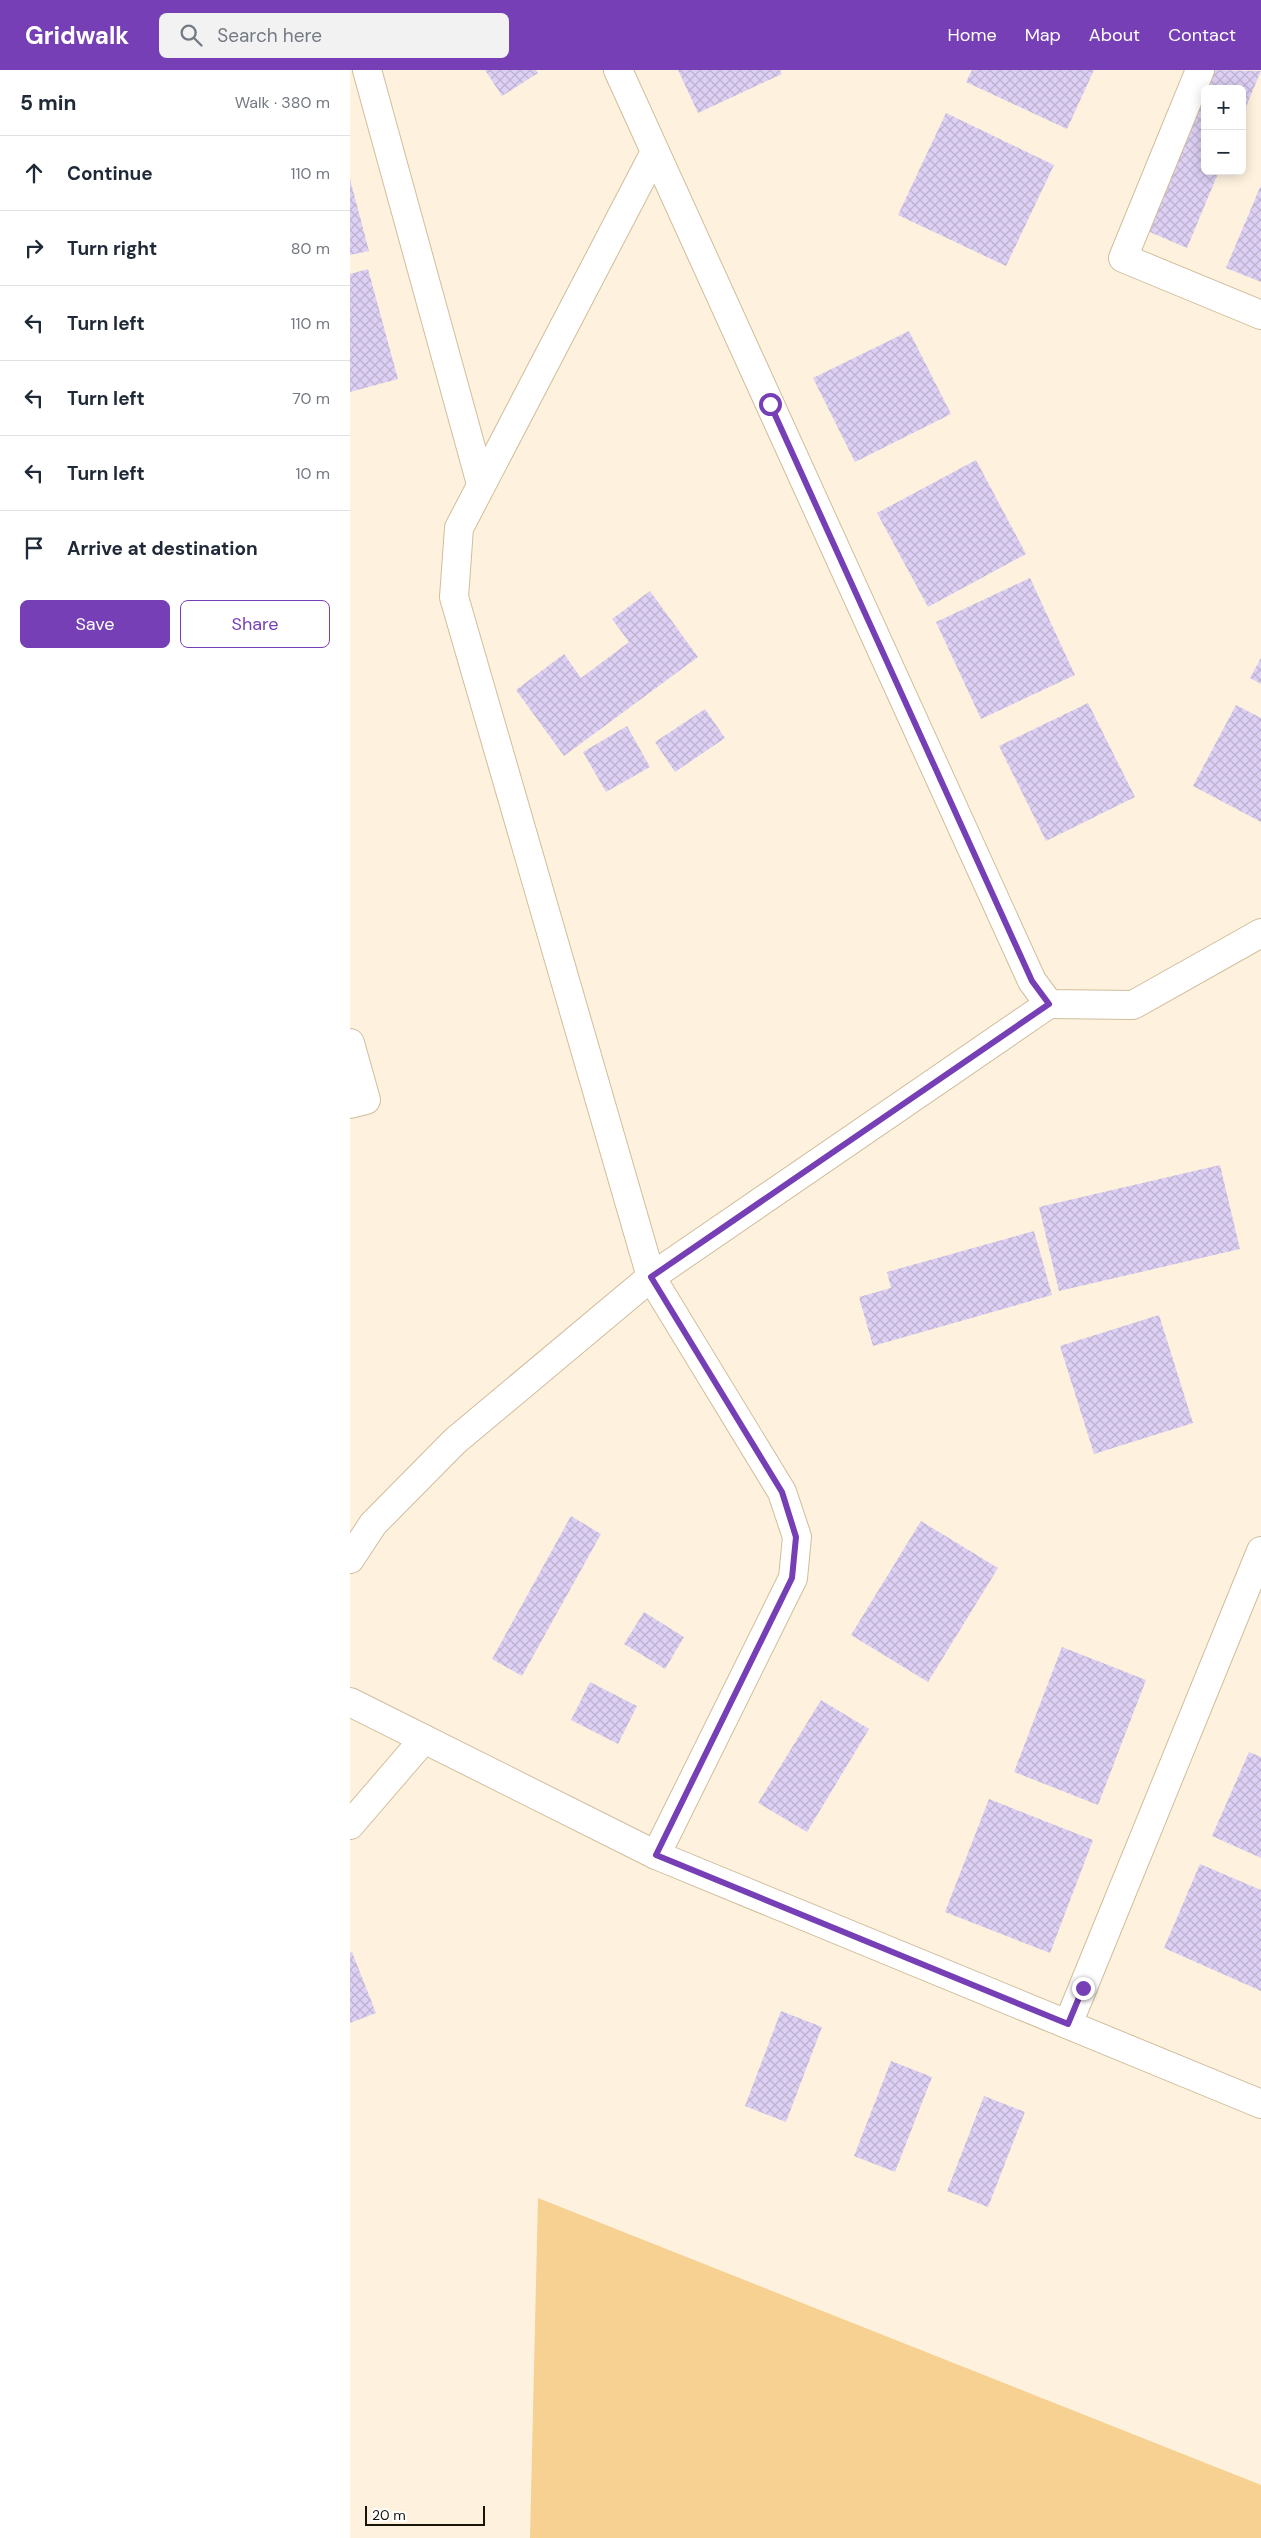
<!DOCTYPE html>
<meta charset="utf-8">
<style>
:root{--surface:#fff;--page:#f2f2f3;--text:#1f2937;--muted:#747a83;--line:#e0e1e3;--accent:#763fb5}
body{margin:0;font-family:"DM Sans",sans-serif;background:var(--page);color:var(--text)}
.controls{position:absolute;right:15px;top:15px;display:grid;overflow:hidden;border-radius:8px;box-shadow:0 2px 12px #0003}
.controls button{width:45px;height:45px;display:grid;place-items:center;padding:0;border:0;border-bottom:1px solid var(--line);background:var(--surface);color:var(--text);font:25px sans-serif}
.scale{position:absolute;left:15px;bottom:12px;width:120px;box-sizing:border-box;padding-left:5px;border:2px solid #1a1408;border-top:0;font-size:14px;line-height:18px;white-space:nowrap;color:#1a1408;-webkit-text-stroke:4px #fff;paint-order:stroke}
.stop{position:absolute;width:15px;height:15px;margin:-11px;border:4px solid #763fb5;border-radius:50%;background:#fff}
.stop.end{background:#763fb5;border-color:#fff;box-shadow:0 1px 5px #0008}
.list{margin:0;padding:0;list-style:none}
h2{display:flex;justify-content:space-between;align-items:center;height:65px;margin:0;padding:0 20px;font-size:21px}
h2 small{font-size:16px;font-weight:400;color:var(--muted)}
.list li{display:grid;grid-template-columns:32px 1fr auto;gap:15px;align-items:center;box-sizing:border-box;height:75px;padding:0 20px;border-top:1px solid var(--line)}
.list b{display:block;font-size:19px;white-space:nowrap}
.list em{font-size:16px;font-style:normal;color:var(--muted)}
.actions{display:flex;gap:10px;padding:15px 20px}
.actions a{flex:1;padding:11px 0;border:1px solid var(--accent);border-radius:8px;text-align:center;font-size:18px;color:var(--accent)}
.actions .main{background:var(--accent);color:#fff}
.icon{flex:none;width:28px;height:28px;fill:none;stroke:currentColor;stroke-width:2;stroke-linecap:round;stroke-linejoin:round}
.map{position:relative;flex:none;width:911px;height:2468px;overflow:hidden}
header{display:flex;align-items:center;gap:30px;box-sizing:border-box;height:70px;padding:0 25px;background:var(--accent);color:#fff}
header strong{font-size:24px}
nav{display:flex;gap:28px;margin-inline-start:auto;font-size:18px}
.search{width:350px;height:45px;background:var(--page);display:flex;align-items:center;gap:12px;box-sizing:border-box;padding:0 18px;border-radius:8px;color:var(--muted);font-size:19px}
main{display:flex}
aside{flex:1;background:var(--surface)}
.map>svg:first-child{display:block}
.grass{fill:#f6d191}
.building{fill:url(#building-cross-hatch)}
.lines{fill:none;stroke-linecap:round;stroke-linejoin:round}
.minor-casing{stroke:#d0bd9c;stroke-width:30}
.minor{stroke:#fff;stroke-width:28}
.route{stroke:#763fb5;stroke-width:6}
</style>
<header>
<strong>Gridwalk</strong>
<div class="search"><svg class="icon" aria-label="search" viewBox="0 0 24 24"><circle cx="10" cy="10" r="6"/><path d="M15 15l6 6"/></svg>Search here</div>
<nav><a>Home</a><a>Map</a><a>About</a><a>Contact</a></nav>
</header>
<main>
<aside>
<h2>5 min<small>Walk · 380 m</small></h2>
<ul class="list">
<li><svg class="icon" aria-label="ahead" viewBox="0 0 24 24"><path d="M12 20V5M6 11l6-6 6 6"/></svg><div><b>Continue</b></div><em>110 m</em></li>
<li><svg class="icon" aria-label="right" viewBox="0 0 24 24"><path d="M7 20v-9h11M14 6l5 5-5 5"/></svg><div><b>Turn right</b></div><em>80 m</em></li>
<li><svg class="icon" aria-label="left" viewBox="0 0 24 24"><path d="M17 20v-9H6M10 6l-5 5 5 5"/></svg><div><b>Turn left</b></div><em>110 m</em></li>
<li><svg class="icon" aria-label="left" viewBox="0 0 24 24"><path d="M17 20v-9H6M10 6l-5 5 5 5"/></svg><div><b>Turn left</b></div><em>70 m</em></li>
<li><svg class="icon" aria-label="left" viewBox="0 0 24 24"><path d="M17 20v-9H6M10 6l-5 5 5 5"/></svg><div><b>Turn left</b></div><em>10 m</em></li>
<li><svg class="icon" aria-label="arrive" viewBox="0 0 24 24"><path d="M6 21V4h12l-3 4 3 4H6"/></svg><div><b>Arrive at destination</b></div></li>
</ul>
<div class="actions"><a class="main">Save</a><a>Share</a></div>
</aside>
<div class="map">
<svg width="911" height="2468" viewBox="0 0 911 2468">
<defs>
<pattern id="building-cross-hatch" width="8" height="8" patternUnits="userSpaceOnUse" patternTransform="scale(1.25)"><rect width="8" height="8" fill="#ddd0f4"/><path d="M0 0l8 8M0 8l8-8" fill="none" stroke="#bdb2d0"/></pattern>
</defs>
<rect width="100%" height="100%" fill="#fef2de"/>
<polygon class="grass" points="188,2128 911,2415 911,2468 180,2468"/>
<g class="building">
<polygon points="135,0 186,0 188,3 152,26"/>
<polygon points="328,0 430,0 432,4 348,43"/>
<polygon points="622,0 744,0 717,59 616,12"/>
<polygon points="862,0 911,1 892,46 892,19 855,19 855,101 869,101 837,178 795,160"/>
<polygon points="596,43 704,95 656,196 548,145"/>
<polygon points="0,109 19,181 0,185"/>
<polygon points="911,115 911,212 876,198"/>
<polygon points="18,199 48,309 0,322 0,204"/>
<polygon points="559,261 601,344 505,392 463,308"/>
<polygon points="626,390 676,484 578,537 527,443"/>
<polygon points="680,508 725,605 631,649 586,552"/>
<polygon points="300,521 348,587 214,686 166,620 214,584 231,608 279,572 262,549"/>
<polygon points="911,588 911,614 900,608"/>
<polygon points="738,633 785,727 696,771 649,676"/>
<polygon points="886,635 911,648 911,752 843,716"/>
<polygon points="355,639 375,668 325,702 305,672"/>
<polygon points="277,656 300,697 256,722 233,682"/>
<polygon points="870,1095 890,1179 709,1221 689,1137"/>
<polygon points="684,1161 702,1225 523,1276 509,1227 541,1218 537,1202"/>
<polygon points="809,1245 843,1353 744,1384 710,1276"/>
<polygon points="221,1446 251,1464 172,1606 142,1589"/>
<polygon points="571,1451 648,1498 578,1612 501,1565"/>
<polygon points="294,1542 334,1567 315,1599 274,1574"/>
<polygon points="712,1577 796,1610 748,1735 664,1702"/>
<polygon points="240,1612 287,1636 268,1674 221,1650"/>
<polygon points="471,1630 519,1659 457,1762 408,1733"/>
<polygon points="899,1682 911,1687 911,1788 862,1766"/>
<polygon points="639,1729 743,1770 700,1883 595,1842"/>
<polygon points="850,1794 911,1820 911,1921 814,1878"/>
<polygon points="2,1882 26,1943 0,1953 0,1883"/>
<polygon points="431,1941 472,1957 436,2052 395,2036"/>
<polygon points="541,1991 582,2007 545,2102 504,2086"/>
<polygon points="634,2026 675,2042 638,2137 597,2121"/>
</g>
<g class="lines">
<g class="minor-casing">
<g id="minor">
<polyline points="17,0 131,414"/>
<polyline points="268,0 682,911 699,934 783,935 911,863"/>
<polyline points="850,0 773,188 911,245"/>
<polyline points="305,82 109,458 104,527 301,1207 432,1422 447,1467 443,1508 306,1785"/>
<polyline points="0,973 16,1030 0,1034"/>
<polyline points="0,1489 23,1454 105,1371 301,1207 699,934"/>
<polyline points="0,1632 306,1785 911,2034"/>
<polyline points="0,1755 74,1669"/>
<polyline points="718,1954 911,1481"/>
</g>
</g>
<use href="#minor" class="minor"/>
</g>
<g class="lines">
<polyline class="route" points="420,334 682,911 699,934 301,1207 432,1422 446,1467 442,1508 306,1785 718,1954 733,1918"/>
</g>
</svg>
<div class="controls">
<button>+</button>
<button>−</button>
</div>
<div class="scale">20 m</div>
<div class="stop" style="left:420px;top:334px"></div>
<div class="stop end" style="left:733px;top:1918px"></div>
</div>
</main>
